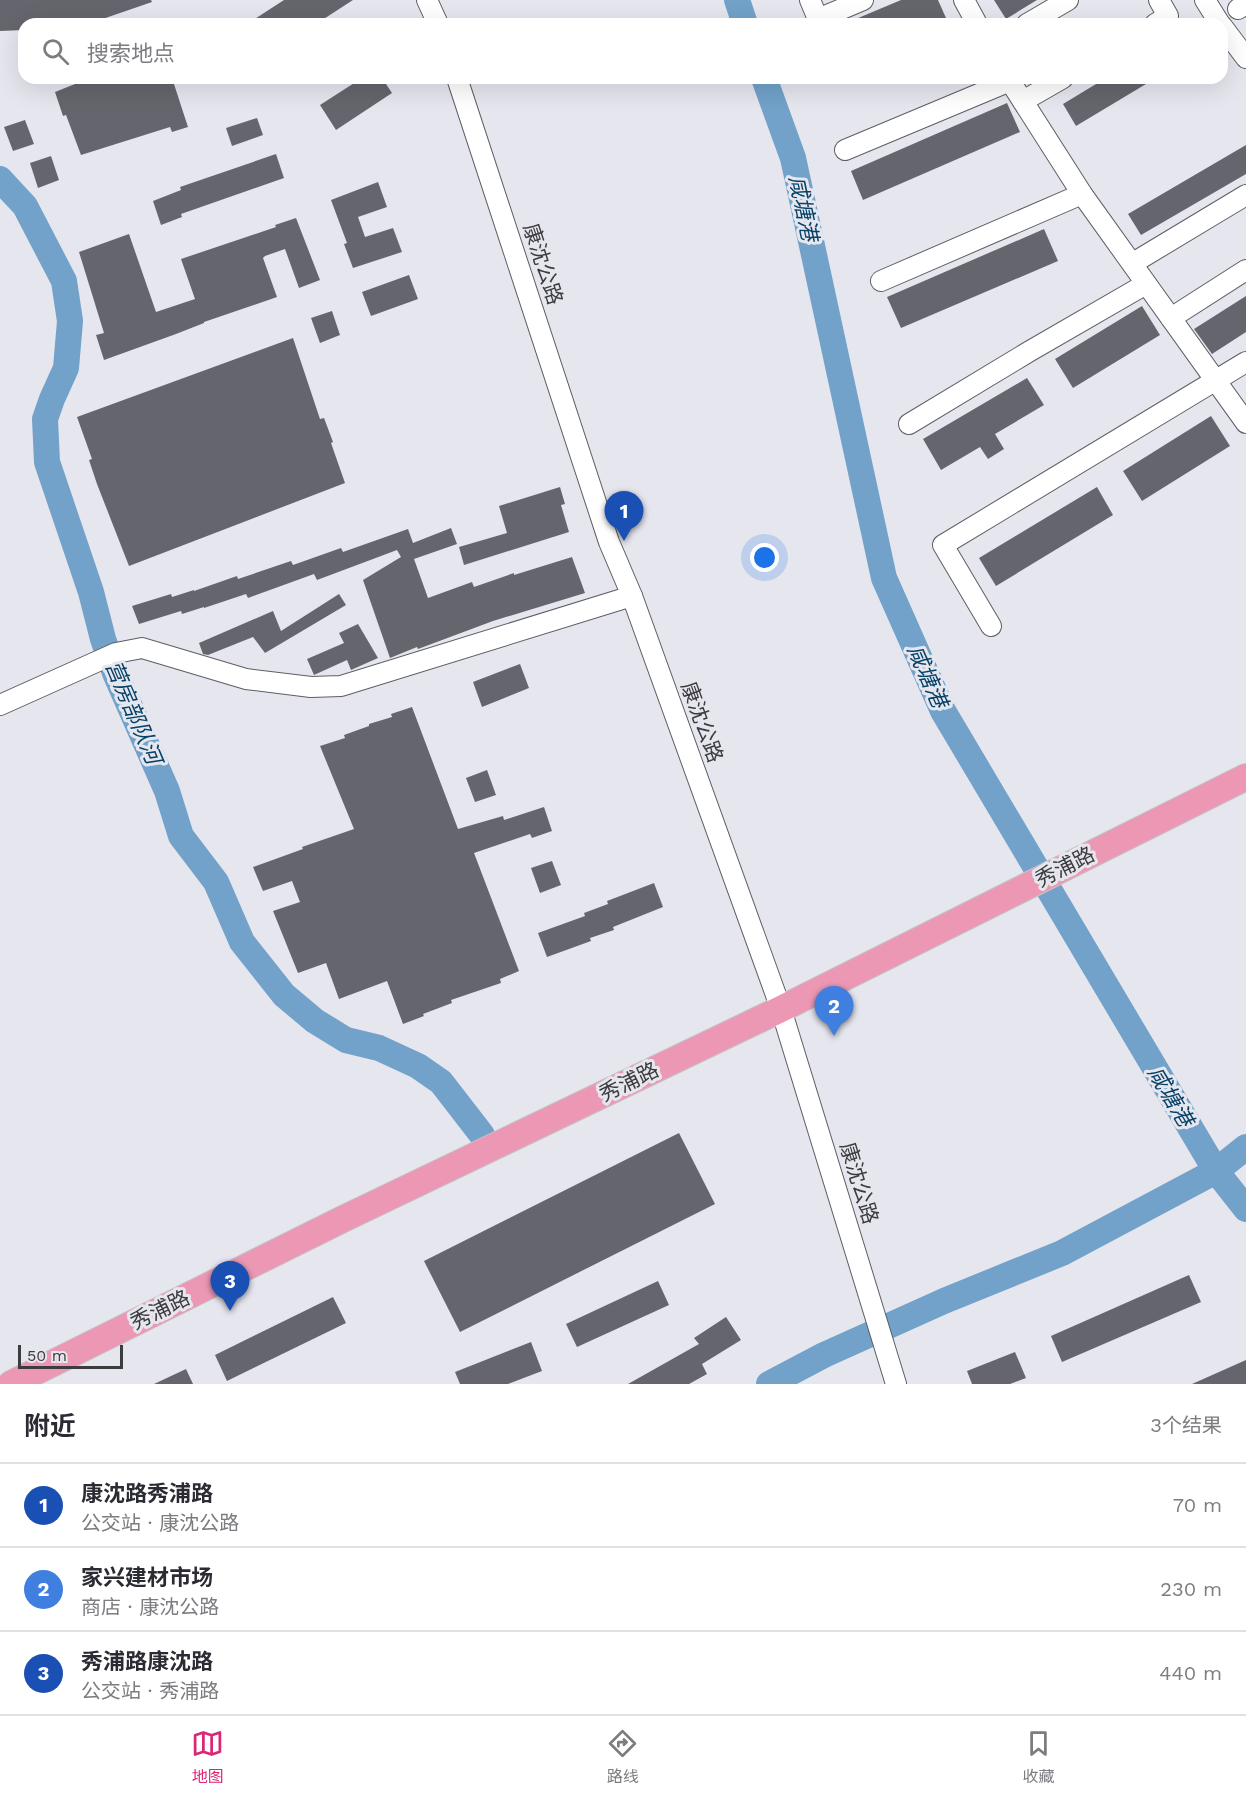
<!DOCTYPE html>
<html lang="zh">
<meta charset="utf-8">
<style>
:root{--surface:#fff;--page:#f7f7f7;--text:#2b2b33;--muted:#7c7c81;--line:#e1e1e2;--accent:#db2777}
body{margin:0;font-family:"Work Sans","Noto Sans SC",sans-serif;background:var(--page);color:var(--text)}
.scale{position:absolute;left:18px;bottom:15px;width:105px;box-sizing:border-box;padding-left:6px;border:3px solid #3c3c3f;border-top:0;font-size:16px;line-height:21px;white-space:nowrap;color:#3c3c3f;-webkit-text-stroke:4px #e6e6ef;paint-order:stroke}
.you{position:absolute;left:765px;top:558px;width:21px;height:21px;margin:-15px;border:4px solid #fff;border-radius:50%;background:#1a73e8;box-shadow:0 0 0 9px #1a73e833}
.badge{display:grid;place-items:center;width:39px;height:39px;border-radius:50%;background:var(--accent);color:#fff;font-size:20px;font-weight:700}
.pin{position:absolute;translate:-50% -50px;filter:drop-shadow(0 2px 3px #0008)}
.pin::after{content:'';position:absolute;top:32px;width:21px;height:18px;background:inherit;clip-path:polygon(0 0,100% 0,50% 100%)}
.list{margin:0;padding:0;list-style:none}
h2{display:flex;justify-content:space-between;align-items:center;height:78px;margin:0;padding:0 24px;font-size:26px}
h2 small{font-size:20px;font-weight:400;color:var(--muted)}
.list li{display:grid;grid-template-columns:39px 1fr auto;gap:18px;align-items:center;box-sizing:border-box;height:84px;padding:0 24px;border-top:2px solid var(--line)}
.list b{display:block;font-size:22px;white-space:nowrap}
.list p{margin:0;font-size:20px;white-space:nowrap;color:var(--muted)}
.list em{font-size:20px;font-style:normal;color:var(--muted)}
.icon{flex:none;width:33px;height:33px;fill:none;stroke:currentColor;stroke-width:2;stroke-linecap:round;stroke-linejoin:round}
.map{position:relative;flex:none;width:1246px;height:1384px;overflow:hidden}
.search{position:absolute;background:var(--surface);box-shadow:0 6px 24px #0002;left:18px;right:18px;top:18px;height:66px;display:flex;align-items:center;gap:15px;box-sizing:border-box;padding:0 21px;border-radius:18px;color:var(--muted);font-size:22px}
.sheet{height:330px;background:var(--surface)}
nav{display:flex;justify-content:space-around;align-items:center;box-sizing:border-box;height:84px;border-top:2px solid var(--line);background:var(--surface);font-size:16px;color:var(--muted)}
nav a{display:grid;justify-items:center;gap:3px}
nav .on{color:var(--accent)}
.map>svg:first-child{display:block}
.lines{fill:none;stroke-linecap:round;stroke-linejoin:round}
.river{stroke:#72a2c9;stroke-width:26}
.building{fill:#65666d}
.minor-casing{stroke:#5d5e64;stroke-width:22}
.major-casing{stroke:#c4c4c5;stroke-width:28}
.minor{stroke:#fff;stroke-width:20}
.major{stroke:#ec98b4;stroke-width:26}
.labels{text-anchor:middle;stroke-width:6;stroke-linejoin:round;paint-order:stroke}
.street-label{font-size:21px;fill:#3c3c3f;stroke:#e6e6ef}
.water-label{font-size:22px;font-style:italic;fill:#064268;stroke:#e6e6ef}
</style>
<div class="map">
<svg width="1246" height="1384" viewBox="0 0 1246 1384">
<rect width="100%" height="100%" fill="#e6e6ef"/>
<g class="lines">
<g class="river">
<polyline points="737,0 745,24"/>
<polyline points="764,78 793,158 884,578 943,711 1216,1171 1246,1209"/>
<polyline points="0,179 25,206 64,281 70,321 66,368 52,399 45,419 47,462 91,592 103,639 115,673 167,791 181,836 216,882 242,942 284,995 315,1021 346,1040 379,1048 418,1066 441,1082 482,1135"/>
<polyline points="769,1384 824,1355 944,1301 1062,1253 1216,1171 1246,1147"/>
</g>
</g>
<g class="building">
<polygon points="0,0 151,0 152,2 88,24 24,24 24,30 0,31"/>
<polygon points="284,0 353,0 316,24 247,24"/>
<polygon points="901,0 938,0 946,18 931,24 844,24"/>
<polygon points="994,0 1037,0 1006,19"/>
<polygon points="90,78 172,78 188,127 172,132 170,127 81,155 66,115 63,116 55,92"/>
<polygon points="362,78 382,78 392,93 336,130 320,105"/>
<polygon points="1106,78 1156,78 1076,126 1063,104"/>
<polygon points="1007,103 1020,132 863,200 851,171"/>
<polygon points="257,118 263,135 232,146 226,128"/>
<polygon points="25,120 34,144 13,151 4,127"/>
<polygon points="1246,145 1246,174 1141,235 1128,214"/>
<polygon points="276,154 284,178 181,214 182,217 161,225 153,201 181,190 180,187"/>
<polygon points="51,156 59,180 38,188 30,163"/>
<polygon points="378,182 387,207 358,217 365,237 393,228 402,252 353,268 344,244 347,243 331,200"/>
<polygon points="296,218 320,280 299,288 285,249 265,256 263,258 277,297 204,322 204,323 176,334 104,360 96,335 104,333 79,252 129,234 156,312 195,299 181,259 276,227 275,225"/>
<polygon points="1044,229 1058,261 901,328 887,297"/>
<polygon points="409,275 418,299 371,316 362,292"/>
<polygon points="1246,296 1246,332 1212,354 1194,329"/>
<polygon points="1142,306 1160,335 1073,388 1055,359"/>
<polygon points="332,311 340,335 320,343 311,318"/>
<polygon points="293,338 320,419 324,418 333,442 331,443 345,483 129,566 97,484 89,460 92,459 77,417"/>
<polygon points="1027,378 1044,405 995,434 1004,449 988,459 980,447 941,470 923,439"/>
<polygon points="1211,416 1230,446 1142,501 1123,471"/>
<polygon points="560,487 565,504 561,505 569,532 464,565 459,547 507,533 499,506"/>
<polygon points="1097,487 1113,515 996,586 979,558"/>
<polygon points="451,528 457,544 414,559 428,598 472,582 474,587 514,573 514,575 572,557 585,593 493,621 418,649 417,647 390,658 363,580 401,557 397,550 317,580 314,574 248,598 246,594 204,608 204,607 182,614 181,611 139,624 132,606 171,594 172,597 194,590 194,591 237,576 238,579 291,561 293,565 341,548 343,552 408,529 413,543"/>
<polygon points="339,594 346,605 265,653 253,637 208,655 203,654 199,643 273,611 281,631"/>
<polygon points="358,624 378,658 351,670 347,660 314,675 307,659 344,643 339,633"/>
<polygon points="520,664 529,688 482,707 473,682"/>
<polygon points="412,707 458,829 503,816 504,820 544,807 552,831 532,838 530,834 474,853 519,971 500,979 501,983 451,1000 452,1003 423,1014 424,1016 403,1024 387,981 339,999 326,963 298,973 273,911 300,902 292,881 263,891 253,867 303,849 302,847 354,829 320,746 345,738 344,735 369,726 369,724 392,717 391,714"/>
<polygon points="487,770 496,795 475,802 466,778"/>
<polygon points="552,861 561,885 540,893 531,868"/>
<polygon points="654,883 663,907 613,927 614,930 590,938 591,941 547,957 538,933 585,916 584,913 608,904 607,901"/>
<polygon points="679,1133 715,1204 460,1332 424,1261"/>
<polygon points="1189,1275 1201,1302 1062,1362 1051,1336"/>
<polygon points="658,1281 669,1305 577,1347 566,1324"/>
<polygon points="333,1297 346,1323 227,1381 215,1355"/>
<polygon points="726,1317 741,1340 702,1364 707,1374 689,1384 628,1384 699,1344 694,1338"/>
<polygon points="531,1342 542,1371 508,1384 460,1384 455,1372"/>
<polygon points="1015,1352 1026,1378 1010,1384 972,1384 967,1371"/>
<polygon points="1246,1360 1246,1384 1192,1384"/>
<polygon points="186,1369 193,1384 154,1384"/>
</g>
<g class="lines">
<g class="minor-casing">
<g id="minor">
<polyline points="427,0 438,24"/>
<polyline points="810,0 818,19 863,0"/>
<polyline points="964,0 977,24"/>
<polyline points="1205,0 1220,24"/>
<polyline points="1238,9 1246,4"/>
<polyline points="1027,24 1068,0"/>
<polyline points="1155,24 1168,16 1159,0"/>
<polyline points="1222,26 1246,58"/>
<polyline points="457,78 609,542 632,596 781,1009 896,1384"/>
<polyline points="1008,78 1082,194 1246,423"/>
<polyline points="1023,101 1063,78"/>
<polyline points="845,150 1010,81"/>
<polyline points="1133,263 1246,195"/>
<polyline points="881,281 1082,194"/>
<polyline points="1171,318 1246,270"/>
<polyline points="909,424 1030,351 1146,284"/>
<polyline points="991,626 943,545 1246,362"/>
<polyline points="0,705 116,653 142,648 246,679 311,687 341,686 632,596"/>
</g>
</g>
<g class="major-casing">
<polyline id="major" points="11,1384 343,1219 781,1009 1246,777"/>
</g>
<use href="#minor" class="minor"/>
<use href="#major" class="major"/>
</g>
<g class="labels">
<g class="street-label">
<text transform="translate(543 264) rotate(72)" y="7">康沈公路</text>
<text transform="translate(702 722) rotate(70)" y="7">康沈公路</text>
<text transform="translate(1065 867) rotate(-27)" y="7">秀浦路</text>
<text transform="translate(629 1082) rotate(-26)" y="7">秀浦路</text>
<text transform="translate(859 1183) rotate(73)" y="7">康沈公路</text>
<text transform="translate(160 1310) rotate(-26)" y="7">秀浦路</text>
</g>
<g class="water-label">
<text transform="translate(804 208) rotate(78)" y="8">咸塘港</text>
<text transform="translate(928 676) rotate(66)" y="8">咸塘港</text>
<text transform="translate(134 712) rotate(67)" y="8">营房部队河</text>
<text transform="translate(1171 1096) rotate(59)" y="8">咸塘港</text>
</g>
</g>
</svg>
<div class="scale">50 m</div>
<div class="you"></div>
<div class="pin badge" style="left:624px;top:541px;background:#1a4fb4">1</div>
<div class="pin badge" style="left:834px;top:1036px;background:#3f7fe0">2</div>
<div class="pin badge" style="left:230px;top:1311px;background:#1a4fb4">3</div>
<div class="search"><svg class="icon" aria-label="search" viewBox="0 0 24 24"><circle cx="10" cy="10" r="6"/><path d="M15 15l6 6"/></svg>搜索地点</div>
</div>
<section class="sheet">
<h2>附近<small>3个结果</small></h2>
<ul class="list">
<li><span class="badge" style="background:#1a4fb4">1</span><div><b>康沈路秀浦路</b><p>公交站 · 康沈公路</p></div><em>70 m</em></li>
<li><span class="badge" style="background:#3f7fe0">2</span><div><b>家兴建材市场</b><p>商店 · 康沈公路</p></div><em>230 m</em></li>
<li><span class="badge" style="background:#1a4fb4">3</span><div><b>秀浦路康沈路</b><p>公交站 · 秀浦路</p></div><em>440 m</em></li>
</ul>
</section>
<nav>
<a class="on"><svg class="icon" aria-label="map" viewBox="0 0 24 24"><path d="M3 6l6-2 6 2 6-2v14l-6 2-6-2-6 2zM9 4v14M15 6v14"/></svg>地图</a>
<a><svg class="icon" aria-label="directions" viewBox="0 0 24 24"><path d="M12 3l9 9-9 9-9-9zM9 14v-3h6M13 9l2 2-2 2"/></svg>路线</a>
<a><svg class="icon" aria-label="saved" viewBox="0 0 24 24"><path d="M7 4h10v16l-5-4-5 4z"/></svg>收藏</a>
</nav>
